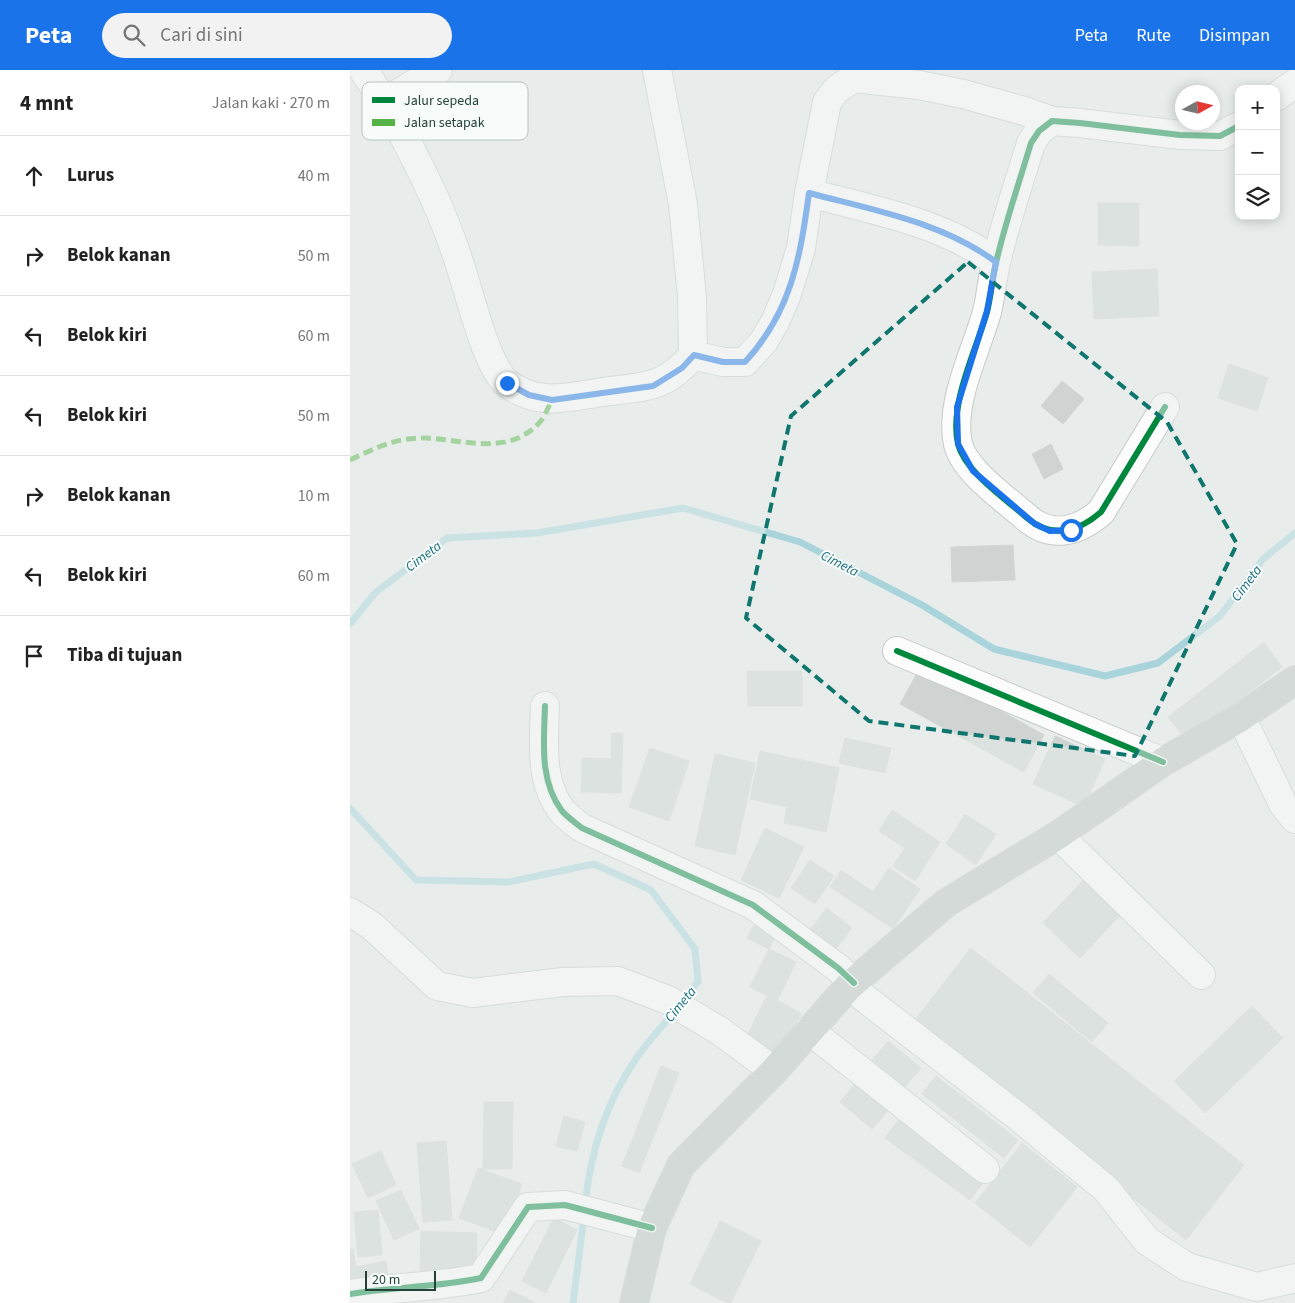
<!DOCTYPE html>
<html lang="id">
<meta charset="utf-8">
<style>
:root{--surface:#fff;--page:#f2f2f2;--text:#222;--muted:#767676;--line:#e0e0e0;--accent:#1a73e8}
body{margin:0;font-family:"Source Sans 3",sans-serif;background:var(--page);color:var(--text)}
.controls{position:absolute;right:15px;top:15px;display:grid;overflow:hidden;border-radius:10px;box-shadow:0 2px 12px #0003}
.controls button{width:45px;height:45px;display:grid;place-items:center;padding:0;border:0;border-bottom:1px solid var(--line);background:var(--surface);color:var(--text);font:25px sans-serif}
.compass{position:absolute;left:825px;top:15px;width:45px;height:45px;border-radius:50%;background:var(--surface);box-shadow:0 2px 12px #0003;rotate:82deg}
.scale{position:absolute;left:15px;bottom:12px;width:71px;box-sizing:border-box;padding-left:5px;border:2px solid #24423a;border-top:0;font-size:14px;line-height:18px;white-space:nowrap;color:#24423a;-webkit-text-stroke:4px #f7fbf9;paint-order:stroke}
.stop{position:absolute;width:15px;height:15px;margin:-11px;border:4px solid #1a73e8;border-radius:50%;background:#fff}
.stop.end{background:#1a73e8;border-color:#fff;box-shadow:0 1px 5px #0008}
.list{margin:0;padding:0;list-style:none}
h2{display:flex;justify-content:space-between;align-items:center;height:65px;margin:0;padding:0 20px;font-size:21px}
h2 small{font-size:16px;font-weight:400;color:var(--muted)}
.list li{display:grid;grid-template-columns:32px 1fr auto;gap:15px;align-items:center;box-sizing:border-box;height:80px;padding:0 20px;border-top:1px solid var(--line)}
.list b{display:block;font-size:19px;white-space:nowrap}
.list em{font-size:16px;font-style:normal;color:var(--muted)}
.icon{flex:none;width:28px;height:28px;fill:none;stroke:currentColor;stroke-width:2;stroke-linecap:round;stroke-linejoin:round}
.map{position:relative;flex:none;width:945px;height:1233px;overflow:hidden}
header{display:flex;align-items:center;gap:30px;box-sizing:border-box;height:70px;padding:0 25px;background:var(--accent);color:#fff}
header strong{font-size:24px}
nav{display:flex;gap:28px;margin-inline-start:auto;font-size:18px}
.search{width:350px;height:45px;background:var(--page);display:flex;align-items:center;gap:12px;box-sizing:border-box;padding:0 18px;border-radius:28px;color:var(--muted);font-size:19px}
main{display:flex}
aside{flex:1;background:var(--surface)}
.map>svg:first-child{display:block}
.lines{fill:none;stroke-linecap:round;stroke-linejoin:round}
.stream{stroke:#a9d4db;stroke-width:7}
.building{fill:#cfd4d2;stroke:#d1d6d4}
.minor-casing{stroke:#c5cac8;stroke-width:30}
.highway-casing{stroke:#c3ccc9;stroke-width:30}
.minor{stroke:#fcfcfc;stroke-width:28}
.highway{stroke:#bcc4c2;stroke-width:28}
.quiet{stroke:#55b346;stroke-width:5;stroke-dasharray:10 5;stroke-linecap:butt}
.cycleway-casing{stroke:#f7fbf9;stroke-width:9}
.cycleway{stroke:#00873e;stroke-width:6}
.route{stroke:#1a73e8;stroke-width:6}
.marked{fill:none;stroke:#0f766e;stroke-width:4;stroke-dasharray:10 6;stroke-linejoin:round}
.labels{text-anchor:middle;stroke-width:4;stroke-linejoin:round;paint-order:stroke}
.water-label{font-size:14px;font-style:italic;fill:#1c6f80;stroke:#f7fbf9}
.key{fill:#f7fbf9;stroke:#b8c4c0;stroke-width:1}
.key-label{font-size:14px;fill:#24423a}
</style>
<header>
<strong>Peta</strong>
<div class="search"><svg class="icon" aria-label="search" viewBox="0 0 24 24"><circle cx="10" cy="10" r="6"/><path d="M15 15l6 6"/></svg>Cari di sini</div>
<nav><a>Peta</a><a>Rute</a><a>Disimpan</a></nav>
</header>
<main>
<aside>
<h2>4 mnt<small>Jalan kaki · 270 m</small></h2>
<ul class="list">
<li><svg class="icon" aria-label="ahead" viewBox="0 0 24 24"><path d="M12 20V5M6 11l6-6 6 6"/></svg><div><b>Lurus</b></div><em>40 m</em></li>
<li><svg class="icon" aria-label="right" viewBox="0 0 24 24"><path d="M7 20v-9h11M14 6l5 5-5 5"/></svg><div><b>Belok kanan</b></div><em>50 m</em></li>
<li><svg class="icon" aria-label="left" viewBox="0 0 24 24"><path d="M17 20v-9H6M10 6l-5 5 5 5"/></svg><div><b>Belok kiri</b></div><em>60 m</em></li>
<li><svg class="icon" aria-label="left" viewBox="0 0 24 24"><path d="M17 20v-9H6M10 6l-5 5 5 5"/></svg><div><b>Belok kiri</b></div><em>50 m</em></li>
<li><svg class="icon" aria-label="right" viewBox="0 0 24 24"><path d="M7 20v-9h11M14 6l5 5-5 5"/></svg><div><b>Belok kanan</b></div><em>10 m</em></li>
<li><svg class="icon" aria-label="left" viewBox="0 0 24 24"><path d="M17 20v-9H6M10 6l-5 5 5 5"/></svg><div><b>Belok kiri</b></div><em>60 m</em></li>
<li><svg class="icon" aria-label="arrive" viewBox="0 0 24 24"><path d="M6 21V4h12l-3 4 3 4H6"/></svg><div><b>Tiba di tujuan</b></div></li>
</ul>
</aside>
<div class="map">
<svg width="945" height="1233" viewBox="0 0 945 1233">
<rect width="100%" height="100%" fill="#e8edeb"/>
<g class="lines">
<g class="stream">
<polyline points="0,554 25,523 97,468 187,463 333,438 450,472 572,535 644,579 755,606 808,593 870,546 913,489 945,463"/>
<polyline points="0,738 66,810 158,812 244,794 301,820 345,879 348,912 331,932"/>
<path d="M235,1136C240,1084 256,1032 286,989C297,972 312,957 325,941"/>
<polyline points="223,1233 234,1147"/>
</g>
</g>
<g class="building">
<polygon points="748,133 789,133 789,176 748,175"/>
<polygon points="807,199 809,246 744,249 742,202"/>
<polygon points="879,294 918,308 907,341 868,328"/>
<polygon points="712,311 734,329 713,354 691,336"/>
<polygon points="701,374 713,399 694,409 682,384"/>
<polygon points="663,475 665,510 602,512 601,477"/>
<polygon points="914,572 932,597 837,671 818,647"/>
<polygon points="571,596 694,665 674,702 550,634"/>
<polygon points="397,601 452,601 452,636 398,636"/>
<polygon points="262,663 273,663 271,723 231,722 232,688 261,689"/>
<polygon points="705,666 755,689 734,737 683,714"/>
<polygon points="495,668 541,678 535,703 489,693"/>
<polygon points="300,678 339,691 319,751 279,737"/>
<polygon points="410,681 489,698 476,762 434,753 437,737 400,729"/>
<polygon points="365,684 405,693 385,785 345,776"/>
<polygon points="542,740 590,772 565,811 543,796 555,778 529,761"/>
<polygon points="615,744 646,764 626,795 596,774"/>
<polygon points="415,758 454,777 429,828 391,810"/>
<polygon points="460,790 484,806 465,834 441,818"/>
<polygon points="539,798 570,819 543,859 480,817 491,800 523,822"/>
<polygon points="741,802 778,837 730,888 693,853"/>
<polygon points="477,838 502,858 481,885 456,865"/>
<polygon points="404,855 425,866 419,879 397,868"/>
<polygon points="621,878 894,1095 836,1170 562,954"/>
<polygon points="419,879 446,892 427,931 400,917"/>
<polygon points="699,904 758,953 742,972 683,923"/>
<polygon points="417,925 451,943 430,985 396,968"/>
<polygon points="902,936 933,968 855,1043 824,1011"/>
<polygon points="538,971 571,998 561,1010 529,982"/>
<polygon points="529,982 561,1010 552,1021 519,994"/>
<polygon points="311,996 329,1003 289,1103 272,1096"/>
<polygon points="586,1006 668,1070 654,1088 572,1024"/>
<polygon points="508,1009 541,1036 532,1048 499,1021"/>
<polygon points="499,1021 532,1048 522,1059 490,1032"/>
<polygon points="134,1032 163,1032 162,1099 133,1099"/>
<polygon points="214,1046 235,1052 227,1081 206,1076"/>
<polygon points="549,1049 634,1111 620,1130 535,1068"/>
<polygon points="96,1071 102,1150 73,1152 67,1073"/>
<polygon points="672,1073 727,1117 680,1177 625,1133"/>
<polygon points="31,1081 46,1115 18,1128 2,1094"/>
<polygon points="128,1098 172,1114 155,1165 109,1148"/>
<polygon points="51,1120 69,1159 44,1170 26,1131"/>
<polygon points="28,1140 32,1185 8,1187 4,1142"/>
<polygon points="204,1148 227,1160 196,1223 172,1211"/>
<polygon points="370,1151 411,1171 381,1233 377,1233 340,1214"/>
<polygon points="71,1161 127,1163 126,1206 70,1204"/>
<polygon points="3,1179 6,1197 36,1191 39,1210 0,1217 0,1180"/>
<polygon points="160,1220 186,1233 153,1233"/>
</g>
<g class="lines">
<g class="minor-casing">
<g id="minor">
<path d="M13,0C41,39 63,82 83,125C93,147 102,170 109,192C119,220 136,298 158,314C190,337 218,327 253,322C294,316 314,320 343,285L342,227L333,134L307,0"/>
<polyline points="926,27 945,13"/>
<polyline points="35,31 88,0"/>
<path d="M459,123C523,140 592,152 646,192"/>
<polyline points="343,285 373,292 395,292 414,271 425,252 437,224 451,178 459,123 477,32 487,19 504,8 569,15 613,24 674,41 702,51"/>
<path d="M815,337L751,442C728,462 702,469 677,448C656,429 615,402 608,374C599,333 626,281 637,242C641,226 642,209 646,193C655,153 669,113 681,73L689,61L702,51L730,53L830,65L870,66L889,56"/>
<polyline points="547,581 813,692"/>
<path d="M195,636C194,671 189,711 212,741C217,747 226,753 232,758L403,835L488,898L504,913"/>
<polyline points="891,647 933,734 945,749"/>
<polyline points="708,765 851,905"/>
<polyline points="0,842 22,856 87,916 123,923 213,912 268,911 318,930 370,961 424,1001"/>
<polyline points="499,916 671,1049 756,1119 797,1171 837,1197 907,1217 945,1208"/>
<polyline points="459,960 635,1099"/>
<path d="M0,1224C44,1217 88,1217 131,1208L178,1137L215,1135L302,1158"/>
</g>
</g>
<g class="highway-casing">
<polyline id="highway" points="284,1233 302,1158 331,1095 424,1001 499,916 596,833 708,765 813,692 891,647 945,610"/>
</g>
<use href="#minor" class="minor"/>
<use href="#highway" class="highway"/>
<path class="quiet" d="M0,390C25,378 47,367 76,368C115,370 159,386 189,353C195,347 198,337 202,330"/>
<g class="cycleway-casing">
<g id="cycleway">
<path d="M815,337L751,442C728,462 702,469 677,448C656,429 615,402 608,374C599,333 626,281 637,242C641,226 642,209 646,193C655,153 669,113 681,73L689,61L702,51L730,53L830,65L870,66L889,56"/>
<polyline points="547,581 813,692"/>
<path d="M195,636C194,671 189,711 212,741C217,747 226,753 232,758L403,835L488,898L504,913"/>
<path d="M0,1224C44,1217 88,1217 131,1208L178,1137L215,1135L302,1158"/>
</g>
</g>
<use href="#cycleway" class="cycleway"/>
</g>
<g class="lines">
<path class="route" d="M157,313L179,325L202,330L303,316L332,298L344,285L373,292H395C441,242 450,189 459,123C523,140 592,152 646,192L637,241L607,337L608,374L623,401L685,454L700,461L721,460"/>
</g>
<path d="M0 0H945V1233H0ZM618,192L817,352L887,474L785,686L519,651L396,548L441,346Z" fill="#e8edeb" fill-opacity=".55" fill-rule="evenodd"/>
<path class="marked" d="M618,192L817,352L887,474L785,686L519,651L396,548L441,346Z"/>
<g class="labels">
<g class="water-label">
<text transform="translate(73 486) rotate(-37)" y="5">Cimeta</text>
<text transform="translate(490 493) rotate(27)" y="5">Cimeta</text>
<text transform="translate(896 513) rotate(-53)" y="5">Cimeta</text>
<text transform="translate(330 934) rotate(-51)" y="5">Cimeta</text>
</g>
</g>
<rect x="12" y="12" width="166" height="58" rx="8" class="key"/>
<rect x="22" y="27" width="23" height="6" fill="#00873e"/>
<rect x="22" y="49" width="23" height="7" fill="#55b346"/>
<g class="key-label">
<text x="54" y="35">Jalur sepeda</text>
<text x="54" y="57">Jalan setapak</text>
</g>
</svg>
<div class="controls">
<button>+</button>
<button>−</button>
<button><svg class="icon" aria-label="layers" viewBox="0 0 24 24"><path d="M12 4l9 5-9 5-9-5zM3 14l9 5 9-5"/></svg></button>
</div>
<svg class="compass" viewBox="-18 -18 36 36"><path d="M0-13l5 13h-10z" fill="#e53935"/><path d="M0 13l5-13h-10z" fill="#767676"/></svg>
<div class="scale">20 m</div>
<div class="stop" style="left:721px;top:460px"></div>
<div class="stop end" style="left:157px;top:313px"></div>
</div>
</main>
